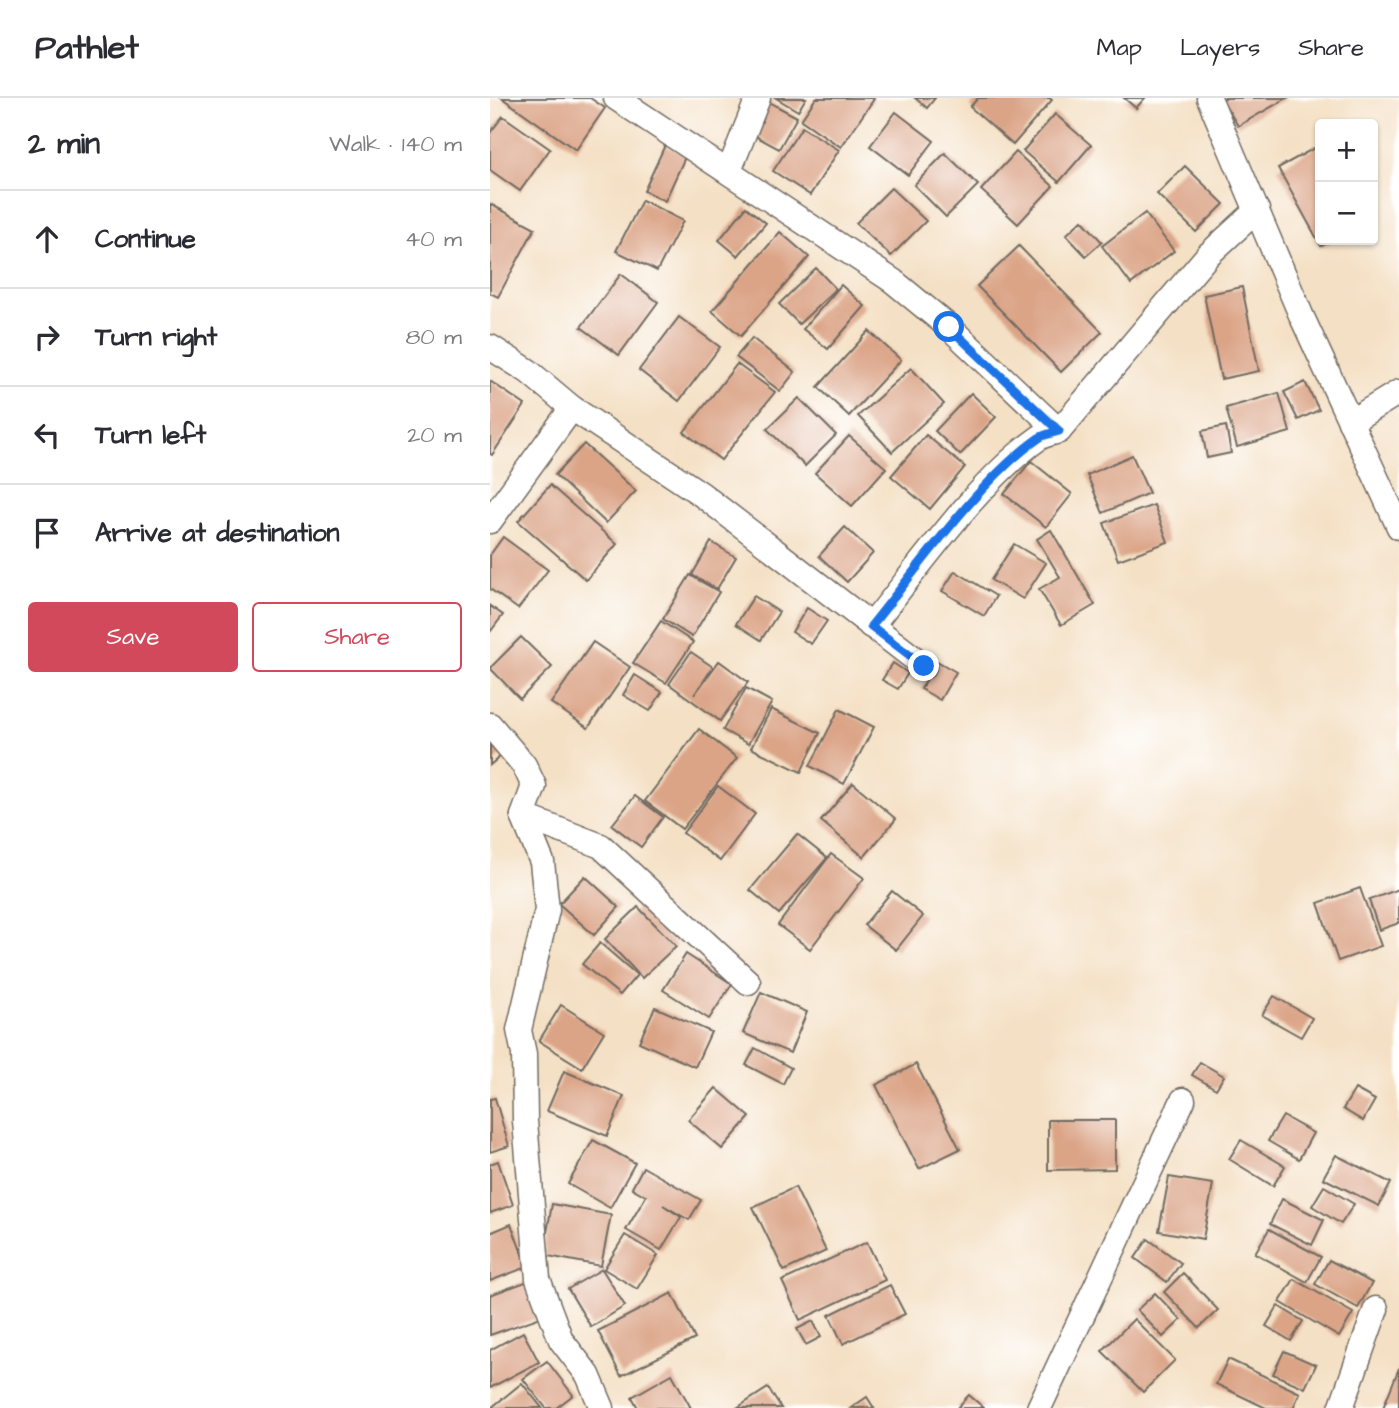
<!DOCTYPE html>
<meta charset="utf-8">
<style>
:root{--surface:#fff;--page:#f2f2f3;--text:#2b2b33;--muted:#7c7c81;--line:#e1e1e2;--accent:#d1495b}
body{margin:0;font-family:"Architects Daughter",sans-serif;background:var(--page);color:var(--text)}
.controls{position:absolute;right:21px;top:21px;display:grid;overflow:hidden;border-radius:7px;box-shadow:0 2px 5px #0004}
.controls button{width:63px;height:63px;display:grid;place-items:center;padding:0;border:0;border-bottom:2px solid var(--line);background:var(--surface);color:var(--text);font:35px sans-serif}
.stop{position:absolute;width:21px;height:21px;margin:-16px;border:5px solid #1a73e8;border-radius:50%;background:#fff}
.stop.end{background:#1a73e8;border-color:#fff;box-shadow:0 2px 7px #0008}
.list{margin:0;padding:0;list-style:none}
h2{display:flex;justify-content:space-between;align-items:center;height:91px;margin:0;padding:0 28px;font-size:30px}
h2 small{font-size:23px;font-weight:400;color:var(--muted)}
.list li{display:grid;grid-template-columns:46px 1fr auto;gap:21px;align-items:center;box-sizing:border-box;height:98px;padding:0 28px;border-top:2px solid var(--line)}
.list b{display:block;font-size:26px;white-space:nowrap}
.list em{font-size:23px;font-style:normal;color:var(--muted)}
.actions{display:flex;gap:14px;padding:21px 28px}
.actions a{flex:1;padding:16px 0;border:2px solid var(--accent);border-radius:7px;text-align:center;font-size:24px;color:var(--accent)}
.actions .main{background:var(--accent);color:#fff}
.icon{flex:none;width:38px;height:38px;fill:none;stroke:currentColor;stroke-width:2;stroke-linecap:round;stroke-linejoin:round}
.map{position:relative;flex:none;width:909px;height:1310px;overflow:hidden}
header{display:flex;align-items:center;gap:42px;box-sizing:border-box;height:98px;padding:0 35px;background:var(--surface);border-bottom:2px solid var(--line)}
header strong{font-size:33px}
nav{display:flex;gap:38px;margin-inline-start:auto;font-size:24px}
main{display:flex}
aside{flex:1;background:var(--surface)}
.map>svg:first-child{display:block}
.building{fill:#dba487}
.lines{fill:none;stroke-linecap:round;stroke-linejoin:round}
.minor-casing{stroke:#716a61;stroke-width:27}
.minor{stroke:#fff;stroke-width:24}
.route{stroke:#1a73e8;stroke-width:9}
</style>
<header>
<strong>Pathlet</strong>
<nav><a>Map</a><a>Layers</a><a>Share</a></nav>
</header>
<main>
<aside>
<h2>2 min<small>Walk · 140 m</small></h2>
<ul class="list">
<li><svg class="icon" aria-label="ahead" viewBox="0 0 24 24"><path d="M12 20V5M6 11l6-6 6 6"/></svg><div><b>Continue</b></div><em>40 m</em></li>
<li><svg class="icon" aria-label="right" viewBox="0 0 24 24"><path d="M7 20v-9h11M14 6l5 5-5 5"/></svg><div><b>Turn right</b></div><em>80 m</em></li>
<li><svg class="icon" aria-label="left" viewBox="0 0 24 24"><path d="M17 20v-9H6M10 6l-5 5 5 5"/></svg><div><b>Turn left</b></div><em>20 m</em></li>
<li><svg class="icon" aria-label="arrive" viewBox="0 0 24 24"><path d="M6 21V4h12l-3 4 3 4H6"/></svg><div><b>Arrive at destination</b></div></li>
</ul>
<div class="actions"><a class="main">Save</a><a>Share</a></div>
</aside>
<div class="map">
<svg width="909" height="1310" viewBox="0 0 909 1310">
<rect width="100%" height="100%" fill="#fff"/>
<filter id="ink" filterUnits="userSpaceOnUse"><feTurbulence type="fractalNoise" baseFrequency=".0143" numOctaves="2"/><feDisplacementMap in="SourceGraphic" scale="14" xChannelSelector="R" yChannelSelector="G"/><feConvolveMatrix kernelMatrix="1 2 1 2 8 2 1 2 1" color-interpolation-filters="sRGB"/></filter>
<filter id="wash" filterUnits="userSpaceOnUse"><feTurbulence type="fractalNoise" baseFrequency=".00686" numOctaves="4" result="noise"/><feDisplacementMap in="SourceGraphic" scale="28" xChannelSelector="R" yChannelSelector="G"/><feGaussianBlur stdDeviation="1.57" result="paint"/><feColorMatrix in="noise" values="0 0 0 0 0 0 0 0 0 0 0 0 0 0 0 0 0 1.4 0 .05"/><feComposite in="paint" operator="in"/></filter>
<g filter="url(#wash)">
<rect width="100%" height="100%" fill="#f4e0c4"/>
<g id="blocks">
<g class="building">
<polygon points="12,0 100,0 115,10 86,52"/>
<polygon points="286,0 316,0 308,13"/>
<polygon points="326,0 382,0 384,1 351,49 311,22"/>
<polygon points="425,0 445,0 437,10"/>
<polygon points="488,0 559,0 562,2 523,47 480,9"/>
<polygon points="634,0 655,0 646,10"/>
<polygon points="731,0 797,0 748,28"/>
<polygon points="275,2 307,19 289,51 258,34"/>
<polygon points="406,14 444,43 418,77 380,48"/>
<polygon points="565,16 601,47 569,84 533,53"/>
<polygon points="13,18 60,51 30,93 0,72 0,35"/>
<polygon points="312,29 349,52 320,97 283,73"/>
<polygon points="175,47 196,57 175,103 154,93"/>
<polygon points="830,47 830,142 844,142 831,148 788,70"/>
<polygon points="526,54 563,88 528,126 491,92"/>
<polygon points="455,55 488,87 456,119 424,87"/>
<polygon points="695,68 734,106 706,134 667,96"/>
<polygon points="401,90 436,123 401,158 366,125"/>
<polygon points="152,102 193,123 167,173 126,153"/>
<polygon points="0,106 45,130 8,199 0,195"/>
<polygon points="256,109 276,125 248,158 229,142"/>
<polygon points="655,115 684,153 641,186 612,148"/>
<polygon points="592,122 612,144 596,158 576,137"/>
<polygon points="290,134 319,159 251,238 222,213"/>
<polygon points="529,148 612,234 571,274 487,188"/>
<polygon points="326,170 346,191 309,226 289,206"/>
<polygon points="131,176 168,204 129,257 91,229"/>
<polygon points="351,187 375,208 338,251 313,231"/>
<polygon points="752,189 769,273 731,281 714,197"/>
<polygon points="189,219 230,249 189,303 149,272"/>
<polygon points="379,233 411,262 359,318 328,289"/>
<polygon points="262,240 305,274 290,293 246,259"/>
<polygon points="247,266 285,294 231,362 194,334"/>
<polygon points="421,270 454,306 402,354 368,318"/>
<polygon points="0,283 35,307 2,357 0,356"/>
<polygon points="815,284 829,312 808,322 794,294"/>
<polygon points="481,295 506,319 470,357 445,333"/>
<polygon points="789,295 800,334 747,349 736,310"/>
<polygon points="309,300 346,337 315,368 277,331"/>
<polygon points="736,328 741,355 717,360 712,333"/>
<polygon points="436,337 475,369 440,411 401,378"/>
<polygon points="359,338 396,370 362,408 325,375"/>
<polygon points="94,346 146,393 116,425 65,377"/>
<polygon points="642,357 659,395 613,415 597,377"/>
<polygon points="541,363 582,396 556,429 514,396"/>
<polygon points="60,387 127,446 96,482 28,423"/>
<polygon points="664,407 678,444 628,462 614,425"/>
<polygon points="355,429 383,455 357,484 329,458"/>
<polygon points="561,432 605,507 571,527 549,491 570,479 547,441"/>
<polygon points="13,439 58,472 28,511 0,491 0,457"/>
<polygon points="221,444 246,459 227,491 202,477"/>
<polygon points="524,446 556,465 533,501 501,482"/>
<polygon points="465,473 506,498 494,518 452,493"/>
<polygon points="200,477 229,494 202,539 173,521"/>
<polygon points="264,498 289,514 271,542 246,526"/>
<polygon points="0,508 13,517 0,534"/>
<polygon points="317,510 337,523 321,546 302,534"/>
<polygon points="171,523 203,544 176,585 143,565"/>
<polygon points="31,539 62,569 30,601 0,570"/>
<polygon points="103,544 140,569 98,630 61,605"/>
<polygon points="201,554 223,569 204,597 229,563 258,584 230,623 179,586"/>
<polygon points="447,563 466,574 450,602 431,591"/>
<polygon points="403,565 418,575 408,591 392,582"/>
<polygon points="145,577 172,594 160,613 133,597"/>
<polygon points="256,590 282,604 258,646 233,632"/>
<polygon points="281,611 330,635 311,674 261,650"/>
<polygon points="349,611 384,629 354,686 320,668"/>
<polygon points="209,631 247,660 192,731 155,703"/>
<polygon points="0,640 13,656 0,667"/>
<polygon points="363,685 406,721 374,759 331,723"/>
<polygon points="228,688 265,716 230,763 193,735"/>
<polygon points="145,698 173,719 151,749 122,727"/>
<polygon points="307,736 337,760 289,816 260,792"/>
<polygon points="341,756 374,780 320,851 288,827"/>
<polygon points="95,778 129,809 104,837 69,806"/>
<polygon points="870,790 891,848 848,863 828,805"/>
<polygon points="909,791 909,825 889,832 879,802"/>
<polygon points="402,793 433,818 406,852 374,827"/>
<polygon points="148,809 186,848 152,880 115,841"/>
<polygon points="110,845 147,877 130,897 92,866"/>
<polygon points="196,856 242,886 219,921 173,892"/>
<polygon points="271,894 317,914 300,955 253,935"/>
<polygon points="784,898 822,920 811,939 772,917"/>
<polygon points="71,907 114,934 92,970 49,943"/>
<polygon points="165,909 221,934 205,969 149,944"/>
<polygon points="265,950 301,970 293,986 256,967"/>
<polygon points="710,964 734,978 726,991 702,977"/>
<polygon points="426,966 470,1051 429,1071 386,987"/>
<polygon points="74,973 134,998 117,1038 57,1013"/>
<polygon points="226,990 260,1019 232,1051 198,1022"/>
<polygon points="865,991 885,1002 873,1023 853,1011"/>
<polygon points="5,1000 19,1048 0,1054 0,1001"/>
<polygon points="793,1018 823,1035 809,1061 778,1043"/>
<polygon points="558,1022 625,1022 625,1071 558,1072"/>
<polygon points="103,1042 145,1065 120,1110 78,1086"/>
<polygon points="751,1042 795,1068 783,1088 739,1061"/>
<polygon points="846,1057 901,1085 889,1108 833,1080"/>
<polygon points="8,1063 23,1107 0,1115 0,1066"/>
<polygon points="153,1069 211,1102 199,1122 173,1107 191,1119 171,1152 136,1132 156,1098 142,1090"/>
<polygon points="679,1079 723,1086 713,1141 669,1133"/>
<polygon points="834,1088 864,1106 851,1126 822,1108"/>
<polygon points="305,1089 336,1153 294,1173 263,1109"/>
<polygon points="792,1101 834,1122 822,1147 780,1126"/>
<polygon points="62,1106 121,1117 111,1168 53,1157"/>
<polygon points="21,1126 37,1169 0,1183 0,1135"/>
<polygon points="779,1131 831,1159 817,1184 765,1155"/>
<polygon points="135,1137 168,1157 147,1191 114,1171"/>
<polygon points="658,1141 691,1165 677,1184 645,1160"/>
<polygon points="377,1144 395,1182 310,1222 292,1183"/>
<polygon points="839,1162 882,1185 868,1210 825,1186"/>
<polygon points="112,1171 135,1208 101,1229 78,1191"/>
<polygon points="693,1175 728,1212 709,1230 674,1194"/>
<polygon points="804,1181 863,1215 849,1239 790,1204"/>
<polygon points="38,1183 51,1219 0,1237 0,1197"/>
<polygon points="400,1187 415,1216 353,1246 339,1217"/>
<polygon points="182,1195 205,1241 131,1278 108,1233"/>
<polygon points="665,1195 691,1222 673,1239 647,1212"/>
<polygon points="788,1208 813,1223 801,1243 776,1228"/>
<polygon points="644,1221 685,1262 653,1294 612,1253"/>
<polygon points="323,1223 331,1239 316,1247 307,1231"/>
<polygon points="33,1234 49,1264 0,1290 0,1252"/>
<polygon points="794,1253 826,1267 815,1290 783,1276"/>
<polygon points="738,1261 810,1295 803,1310 776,1310 726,1286"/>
<polygon points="57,1263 83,1297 66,1310 56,1310 33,1281"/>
<polygon points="909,1270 909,1310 893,1310"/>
<polygon points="182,1276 201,1310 148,1310 142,1299"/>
<polygon points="32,1285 52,1310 1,1310"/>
<polygon points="278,1290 291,1310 247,1310"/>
<polygon points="479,1297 494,1310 467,1310"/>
<polygon points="377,1299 384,1310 361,1310"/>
</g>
</g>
</g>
<g filter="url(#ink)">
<use href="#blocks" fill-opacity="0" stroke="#716a61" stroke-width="2"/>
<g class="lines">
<g class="minor-casing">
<g id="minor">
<polyline points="126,0 403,183 459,229 569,333"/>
<polyline points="719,0 811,217 909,429"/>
<polyline points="239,73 268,0"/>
<polyline points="0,249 38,273 82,310 211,396 434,568"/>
<polyline points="860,324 909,294"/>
<polyline points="0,423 82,310"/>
<path d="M381,528C428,470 489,382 549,340C555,336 563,335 569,333L718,157L767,112"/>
<polyline points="0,627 34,667 44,688 33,718 111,748 258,884"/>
<polyline points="33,718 52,764 57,812 29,932 34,956 35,1023 48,1181 71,1242 98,1277 112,1310"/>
<polyline points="549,1310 693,1002"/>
<polyline points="851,1310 886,1211"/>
</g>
</g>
<use href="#minor" class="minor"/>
</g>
</g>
<g class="lines" filter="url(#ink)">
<path class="route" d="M434,568L381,528C428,470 490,381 549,340C555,336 563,335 569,333L459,229"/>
</g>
</svg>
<div class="controls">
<button>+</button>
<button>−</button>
</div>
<div class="stop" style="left:459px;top:229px"></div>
<div class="stop end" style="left:434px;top:568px"></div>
</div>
</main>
